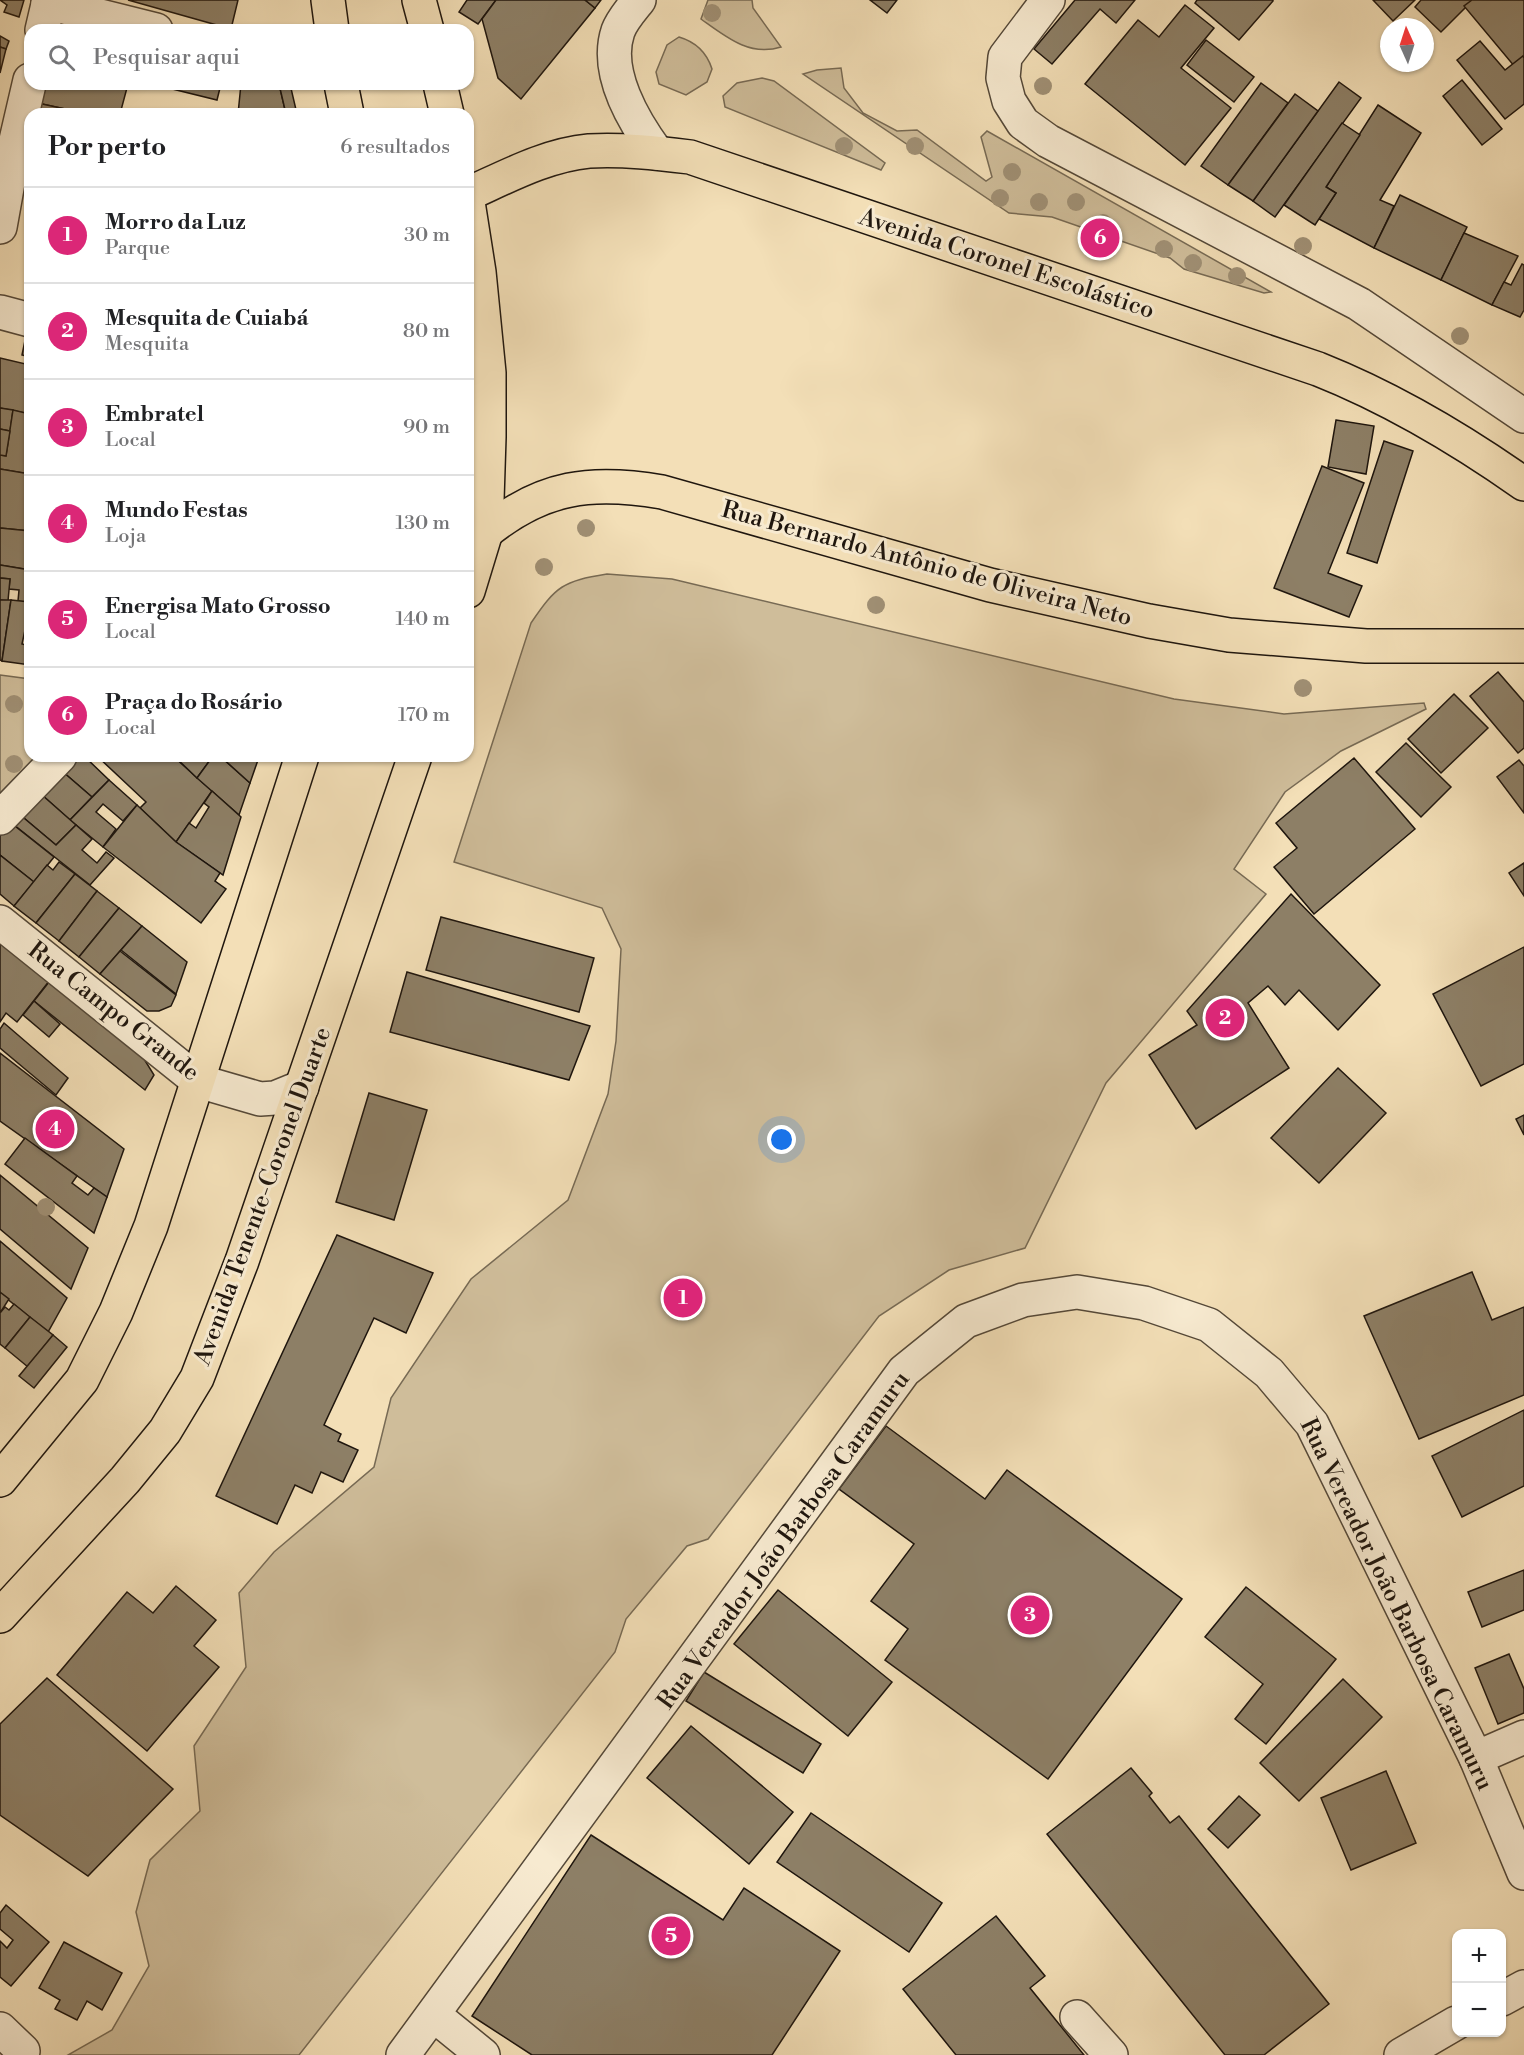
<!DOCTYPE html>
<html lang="pt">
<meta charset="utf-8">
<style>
:root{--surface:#fff;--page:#f6f6f6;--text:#202124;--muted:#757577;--line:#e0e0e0;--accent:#db2777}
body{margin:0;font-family:"Libre Bodoni",serif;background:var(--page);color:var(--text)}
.controls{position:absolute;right:18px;bottom:18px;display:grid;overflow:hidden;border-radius:12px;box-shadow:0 2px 4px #0004}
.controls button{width:54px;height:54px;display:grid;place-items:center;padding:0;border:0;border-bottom:2px solid var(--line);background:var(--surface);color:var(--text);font:30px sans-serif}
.compass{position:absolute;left:1380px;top:18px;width:54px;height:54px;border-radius:50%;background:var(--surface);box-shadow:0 2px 4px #0004;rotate:357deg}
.you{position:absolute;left:782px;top:1140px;width:21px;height:21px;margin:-15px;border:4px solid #fff;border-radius:50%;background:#1a73e8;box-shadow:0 0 0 9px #1a73e833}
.badge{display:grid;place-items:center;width:39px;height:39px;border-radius:50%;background:var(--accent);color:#fff;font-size:20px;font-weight:700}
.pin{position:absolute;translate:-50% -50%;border:3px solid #fff;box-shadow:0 2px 6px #0006}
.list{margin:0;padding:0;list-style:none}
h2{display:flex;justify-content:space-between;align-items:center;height:78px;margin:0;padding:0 24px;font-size:26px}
h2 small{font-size:20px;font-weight:400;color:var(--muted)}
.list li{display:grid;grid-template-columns:39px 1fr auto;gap:18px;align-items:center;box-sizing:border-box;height:96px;padding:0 24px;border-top:2px solid var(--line)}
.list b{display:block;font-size:22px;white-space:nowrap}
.list p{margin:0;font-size:20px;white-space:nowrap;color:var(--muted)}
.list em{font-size:20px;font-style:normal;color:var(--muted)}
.icon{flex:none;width:33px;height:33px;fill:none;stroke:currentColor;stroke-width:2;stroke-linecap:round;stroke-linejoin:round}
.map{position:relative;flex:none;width:1524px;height:2055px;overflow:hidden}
.search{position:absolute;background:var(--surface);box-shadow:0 2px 4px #0004;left:24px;top:24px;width:450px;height:66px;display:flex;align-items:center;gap:15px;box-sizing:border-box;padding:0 21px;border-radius:18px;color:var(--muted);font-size:22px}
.panel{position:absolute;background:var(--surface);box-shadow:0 2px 4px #0004;left:24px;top:108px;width:450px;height:654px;border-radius:18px}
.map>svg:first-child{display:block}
.green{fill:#cfbd9a;stroke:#776a54;stroke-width:1.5}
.building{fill:#8d7f66;stroke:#1f160e;stroke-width:1.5}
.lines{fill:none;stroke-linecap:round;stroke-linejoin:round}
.minor-casing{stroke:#544838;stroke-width:36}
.major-casing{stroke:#1f160e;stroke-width:36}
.minor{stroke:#f7ead0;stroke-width:33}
.major{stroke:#f3dfb7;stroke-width:33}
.tree{fill:#a09075}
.labels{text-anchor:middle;stroke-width:6;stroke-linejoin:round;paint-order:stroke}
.street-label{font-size:24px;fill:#1f160e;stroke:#f7ead0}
</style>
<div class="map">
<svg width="1524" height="2055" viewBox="0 0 1524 2055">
<rect width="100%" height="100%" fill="#f3dfb7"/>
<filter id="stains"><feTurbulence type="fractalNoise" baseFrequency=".00333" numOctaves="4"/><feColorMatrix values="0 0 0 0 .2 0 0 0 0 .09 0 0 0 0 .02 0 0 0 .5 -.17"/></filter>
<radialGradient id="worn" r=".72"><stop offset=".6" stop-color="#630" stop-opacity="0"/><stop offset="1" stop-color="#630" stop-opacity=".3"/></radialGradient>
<g class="green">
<path d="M708,0H752L753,8L781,47C750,57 726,37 701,19Z"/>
<path d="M679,37C696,42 707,53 712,69L707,82L686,95L659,84L656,72L667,45Z"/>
<polygon points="841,68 844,88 863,113 897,131 917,130 986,181 992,177 981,137 987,131 1271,292 1264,293 1184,269 1170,258 1052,217 1009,213 803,74 817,70"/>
<polygon points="762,78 774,81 885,163 881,170 725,107 723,96 737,83"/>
<path d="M607,574L672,579L1174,699L1284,714L1424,703L1426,709L1341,751L1285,792L1234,869L1266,894L1106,1083L1025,1248L949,1270L879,1316L708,1539L687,1546L626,1619L615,1652L299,2055H68L112,2030L149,1966L136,1912L150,1860L200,1811L194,1746L246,1667L239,1593L274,1552L374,1467L391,1398L471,1279L568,1200L608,1094L616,1041L621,949L602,908L454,862L531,623C556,586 563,581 607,574Z"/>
<polygon points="0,675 30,679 30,756 50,756 0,809"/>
</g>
<g class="building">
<polygon points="0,0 24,0 19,17 4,12 7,5"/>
<polygon points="128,0 238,0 231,29"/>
<polygon points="467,0 496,0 478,24 459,12"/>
<polygon points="496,0 585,0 595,8 521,99 498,78 482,19"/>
<polygon points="585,0 601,0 595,8"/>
<polygon points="870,0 897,0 887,13"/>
<polygon points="1075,0 1135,0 1116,23 1100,9 1052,64 1034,49"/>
<polygon points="1197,0 1273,0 1273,1 1239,40 1195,3"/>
<polygon points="1373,0 1415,0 1393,21"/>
<polygon points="1421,0 1473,0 1441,32 1415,7"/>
<polygon points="1472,0 1524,0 1524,60 1515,67 1464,6"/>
<polygon points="1185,5 1214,28 1181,68 1231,108 1185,165 1085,84 1138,20 1159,37"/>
<polygon points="58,15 114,30 54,30"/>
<polygon points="0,36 9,41 6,49 0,47"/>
<polygon points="1206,40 1254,77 1234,102 1187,65"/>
<polygon points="1480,41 1505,70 1523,56 1524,58 1524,104 1505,119 1457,60"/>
<polygon points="0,47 6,49 0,73"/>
<polygon points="1462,80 1502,129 1482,145 1443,96"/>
<polygon points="1339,82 1361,98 1275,217 1253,201"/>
<polygon points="1261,83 1288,103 1228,185 1201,166"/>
<polygon points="38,84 128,84 120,114 88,114 33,102"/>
<polygon points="152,84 221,84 217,100"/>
<polygon points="241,84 279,84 286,114 238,114"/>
<polygon points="279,84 290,84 297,114 286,114"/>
<polygon points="1295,94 1318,111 1253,201 1228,185"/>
<polygon points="33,102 88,114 30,114"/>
<polygon points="1378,105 1421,133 1380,200 1394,206 1374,248 1319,219 1336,193 1326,187"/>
<polygon points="1342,123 1360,135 1326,187 1336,193 1315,225 1284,205"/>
<polygon points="1400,195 1467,227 1441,280 1374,248"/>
<polygon points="1464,233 1518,256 1492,305 1441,280"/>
<polygon points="1522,264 1524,265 1524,310 1520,317 1492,305 1504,282 1511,285"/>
<polygon points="27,331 30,332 30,357 22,355"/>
<polygon points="0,358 30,365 30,414 0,408"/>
<polygon points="0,408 13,410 10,431 0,429"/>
<polygon points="13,410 30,414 30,474 0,469 0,455 6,456"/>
<polygon points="1336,420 1374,426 1366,474 1328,467"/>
<polygon points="0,429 10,431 6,456 0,455"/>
<polygon points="1384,441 1413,451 1377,563 1347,553"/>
<polygon points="1322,466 1364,483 1328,573 1362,586 1349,617 1274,588"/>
<polygon points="0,469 30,474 27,502 30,502 30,531 0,528"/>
<polygon points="0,528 30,531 30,570 0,565"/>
<polygon points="0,565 30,570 29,603 18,601 19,590 9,589 10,579 0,578"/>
<polygon points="0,578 10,579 8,601 0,600"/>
<polygon points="0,600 11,600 2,661 0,660"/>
<polygon points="11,600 30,602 30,622 27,621 22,644 30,646 30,665 2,661"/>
<polygon points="1498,672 1524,702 1524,748 1518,753 1470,696"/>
<polygon points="1454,694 1488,728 1441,773 1408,739"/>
<polygon points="1406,743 1451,787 1421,817 1376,772"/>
<polygon points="64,756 84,756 109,780 92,797 55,765"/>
<polygon points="97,756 173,756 212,791 176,842 140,808 146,802"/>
<polygon points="174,756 213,756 197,778"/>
<polygon points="213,756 220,756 250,783 239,815 197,778"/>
<polygon points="220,756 259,757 250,783"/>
<polygon points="1354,758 1415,829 1314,914 1274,867 1297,848 1276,823"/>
<polygon points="1519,760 1524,766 1524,813 1497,777"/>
<polygon points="55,765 92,797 70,820 33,787"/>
<polygon points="109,780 137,805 123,821 103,804 96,812 116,829 103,847 70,820"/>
<polygon points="33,787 76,825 56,845 12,808"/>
<polygon points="212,791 241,817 223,875 176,842 189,823 196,828 209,807 204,803"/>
<polygon points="137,805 176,842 220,873 215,881 226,889 201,923 103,847"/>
<polygon points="12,808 56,845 76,825 92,839 82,850 97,863 106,852 114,858 90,885 4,817"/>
<polygon points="6,819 54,857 34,882 0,855 0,825"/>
<polygon points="0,855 34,882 14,906 0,894"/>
<polygon points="59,862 75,874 36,923 14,906 47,865 53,870"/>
<polygon points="1524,863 1524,896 1509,873"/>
<polygon points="75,874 97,891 59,941 36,923"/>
<polygon points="97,891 119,908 79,957 59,941"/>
<polygon points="1291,894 1380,985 1338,1030 1299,990 1285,1005 1268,986 1248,1003 1289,1068 1196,1129 1149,1055 1197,1025 1187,1011"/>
<polygon points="119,908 142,926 100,974 79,957"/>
<polygon points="441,917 594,958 579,1012 426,970"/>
<polygon points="142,926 187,962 176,994 121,950"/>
<polygon points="0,941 50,980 17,1022 6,1013 0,1022"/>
<polygon points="1524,947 1524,1064 1481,1086 1433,994"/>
<polygon points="120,951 176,995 171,1006 159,1011 147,1011 100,974"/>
<polygon points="407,972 590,1026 569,1080 390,1032"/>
<polygon points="49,982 141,1054 154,1075 145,1090 34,1001"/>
<polygon points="34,1001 60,1024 49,1037 23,1015"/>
<polygon points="4,1023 68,1078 56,1095 0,1048 0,1029"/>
<polygon points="0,1053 124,1149 107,1197 0,1121"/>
<polygon points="1338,1068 1386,1113 1319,1183 1271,1138"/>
<polygon points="369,1093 427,1110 394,1220 336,1202"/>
<polygon points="1524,1115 1524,1135 1516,1119"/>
<polygon points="25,1138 77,1176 72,1183 88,1195 94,1188 107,1197 94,1233 5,1164"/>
<polygon points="0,1175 88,1248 71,1289 0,1229"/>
<polygon points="337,1235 433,1273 406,1333 374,1318 324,1425 341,1434 338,1441 358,1450 343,1482 321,1472 312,1493 295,1485 277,1524 216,1496"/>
<polygon points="0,1241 67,1298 48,1332 0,1293"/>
<polygon points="1472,1272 1492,1320 1524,1307 1524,1395 1419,1439 1364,1316"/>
<polygon points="0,1292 9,1299 0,1313"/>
<polygon points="14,1304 30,1317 5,1348 0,1344 0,1313 5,1307 9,1310"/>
<polygon points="30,1317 53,1335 28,1367 5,1348"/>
<polygon points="53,1335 67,1347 34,1388 19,1376"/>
<polygon points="1524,1410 1524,1486 1462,1517 1432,1456"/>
<polygon points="886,1426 985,1499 1007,1470 1182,1599 1048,1779 885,1660 908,1629 871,1601 914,1544 839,1489"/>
<polygon points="1524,1570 1524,1610 1482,1627 1468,1592"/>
<polygon points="176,1586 216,1620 194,1646 219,1667 147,1751 57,1675 127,1592 153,1613"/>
<polygon points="1246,1587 1336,1659 1266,1744 1235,1719 1263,1684 1205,1637"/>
<polygon points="778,1590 892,1682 848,1736 734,1644"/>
<polygon points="1509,1654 1524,1689 1524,1713 1498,1724 1475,1668"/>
<polygon points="704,1672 821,1744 803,1773 686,1701"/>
<polygon points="47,1678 173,1789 88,1876 0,1815 0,1724"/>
<polygon points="1343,1679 1382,1717 1299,1801 1260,1763"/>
<polygon points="691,1726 793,1812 749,1864 647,1778"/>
<polygon points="1131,1768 1152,1793 1149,1796 1170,1823 1179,1816 1329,2004 1264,2055 1225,2055 1047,1834"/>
<polygon points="1386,1771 1416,1843 1351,1870 1321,1798"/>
<polygon points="1239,1796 1260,1815 1228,1848 1208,1829"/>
<polygon points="811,1813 942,1903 909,1952 777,1862"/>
<polygon points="591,1835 723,1920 744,1888 840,1951 772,2055 532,2055 472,2016"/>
<polygon points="6,1905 49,1942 11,1986 0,1977 0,1941 7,1948 13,1940 0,1929 0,1913"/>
<polygon points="996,1916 1045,1976 1030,1988 1084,2055 956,2055 903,1989"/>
<polygon points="64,1942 122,1973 102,2010 87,2001 77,2020 55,2009 60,2000 39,1988"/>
</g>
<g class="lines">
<g class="minor-casing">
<g id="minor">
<path d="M639,0C631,10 622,20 618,31C604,72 634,122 657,153"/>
<polyline points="1048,0 1005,57 1003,78 1009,101 1023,123 1048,141 1359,304 1524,416"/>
<polyline points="48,3 156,30"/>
<polyline points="42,30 49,0"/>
<polyline points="0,227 14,149 30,80"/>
<polyline points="0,312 30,320"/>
<polyline points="0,818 60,756"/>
<polyline points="0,922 198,1081 260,1099 275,1098 302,1087"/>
<polyline points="1476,1758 1524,1737"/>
<polyline points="1502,1999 1524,1987"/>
<polyline points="435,2016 483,2055"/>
<polyline points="1077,2017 1111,2055"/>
<polyline points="0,2029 23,2051"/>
<polyline points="403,2055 904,1371 966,1321 1023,1300 1077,1292 1144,1303 1209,1325 1269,1373 1312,1424 1476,1758 1524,1873"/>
<polyline points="1401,2055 1456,2023"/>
</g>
</g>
<g class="major-casing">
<g id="major">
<polyline points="328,0 332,30"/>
<polyline points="419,0 427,30"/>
<polyline points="341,84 347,114"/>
<polyline points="440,84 447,114"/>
<path d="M468,194C506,177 546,155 589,151C622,149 657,153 690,157L1318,369C1391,398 1460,439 1524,484"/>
<polyline points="468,202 479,272 489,373 489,437 486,532 468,591"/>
<path d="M486,532C543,486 591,480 662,492L990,585L1149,621L1229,635L1366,646H1524"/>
<polyline points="0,1480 82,1380 116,1312 151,1226 302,756"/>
<polyline points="0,1616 125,1480 165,1431 197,1378 242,1261 415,756"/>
</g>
</g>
<use href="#minor" class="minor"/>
<use href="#major" class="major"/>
</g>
<g class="tree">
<circle cx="712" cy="13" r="9"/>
<circle cx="1043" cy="86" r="9"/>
<circle cx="844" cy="146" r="9"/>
<circle cx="915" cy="146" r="9"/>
<circle cx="1012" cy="172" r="9"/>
<circle cx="1000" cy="198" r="9"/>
<circle cx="1039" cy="202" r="9"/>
<circle cx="1076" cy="202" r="9"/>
<circle cx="1103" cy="223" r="9"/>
<circle cx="1303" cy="246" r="9"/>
<circle cx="1164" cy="249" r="9"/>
<circle cx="1193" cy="263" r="9"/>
<circle cx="1237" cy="276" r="9"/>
<circle cx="1460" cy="336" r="9"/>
<circle cx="586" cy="528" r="9"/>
<circle cx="544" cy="567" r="9"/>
<circle cx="876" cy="605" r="9"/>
<circle cx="1303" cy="688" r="9"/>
<circle cx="14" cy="704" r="9"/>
<circle cx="14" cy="764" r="9"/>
<circle cx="46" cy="1207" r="9"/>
</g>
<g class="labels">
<g class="street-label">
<text transform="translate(1007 263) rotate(18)" y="8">Avenida Coronel Escolástico</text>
<text transform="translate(927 563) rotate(15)" y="8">Rua Bernardo Antônio de Oliveira Neto</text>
<text transform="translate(114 1011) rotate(38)" y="8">Rua Campo Grande</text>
<text transform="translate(262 1196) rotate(-70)" y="8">Avenida Tenente-Coronel Duarte</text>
<text transform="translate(783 1540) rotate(-54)" y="8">Rua Vereador João Barbosa Caramuru</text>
<text transform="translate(1397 1604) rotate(64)" y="8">Rua Vereador João Barbosa Caramuru</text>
</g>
</g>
<rect width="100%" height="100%" filter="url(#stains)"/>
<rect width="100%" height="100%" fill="url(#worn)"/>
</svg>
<div class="controls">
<button>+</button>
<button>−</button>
</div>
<svg class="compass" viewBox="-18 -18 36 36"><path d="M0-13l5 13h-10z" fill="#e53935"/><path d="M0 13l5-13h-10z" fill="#757577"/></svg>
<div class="you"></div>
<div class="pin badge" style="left:683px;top:1298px">1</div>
<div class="pin badge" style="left:1225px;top:1018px">2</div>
<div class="pin badge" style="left:1030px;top:1615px">3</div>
<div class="pin badge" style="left:55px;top:1129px">4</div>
<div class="pin badge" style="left:671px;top:1936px">5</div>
<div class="pin badge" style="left:1100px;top:238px">6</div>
<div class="search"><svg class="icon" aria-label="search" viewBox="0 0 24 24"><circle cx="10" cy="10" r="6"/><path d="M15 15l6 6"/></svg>Pesquisar aqui</div>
<section class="panel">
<h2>Por perto<small>6 resultados</small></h2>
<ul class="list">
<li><span class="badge">1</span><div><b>Morro da Luz</b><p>Parque</p></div><em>30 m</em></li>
<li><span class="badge">2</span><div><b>Mesquita de Cuiabá</b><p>Mesquita</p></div><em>80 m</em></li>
<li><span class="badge">3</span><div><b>Embratel</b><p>Local</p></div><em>90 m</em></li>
<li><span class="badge">4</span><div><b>Mundo Festas</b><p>Loja</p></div><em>130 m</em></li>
<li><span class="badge">5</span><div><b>Energisa Mato Grosso</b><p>Local</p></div><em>140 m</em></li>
<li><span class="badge">6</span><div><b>Praça do Rosário</b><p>Local</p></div><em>170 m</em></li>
</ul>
</section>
</div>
